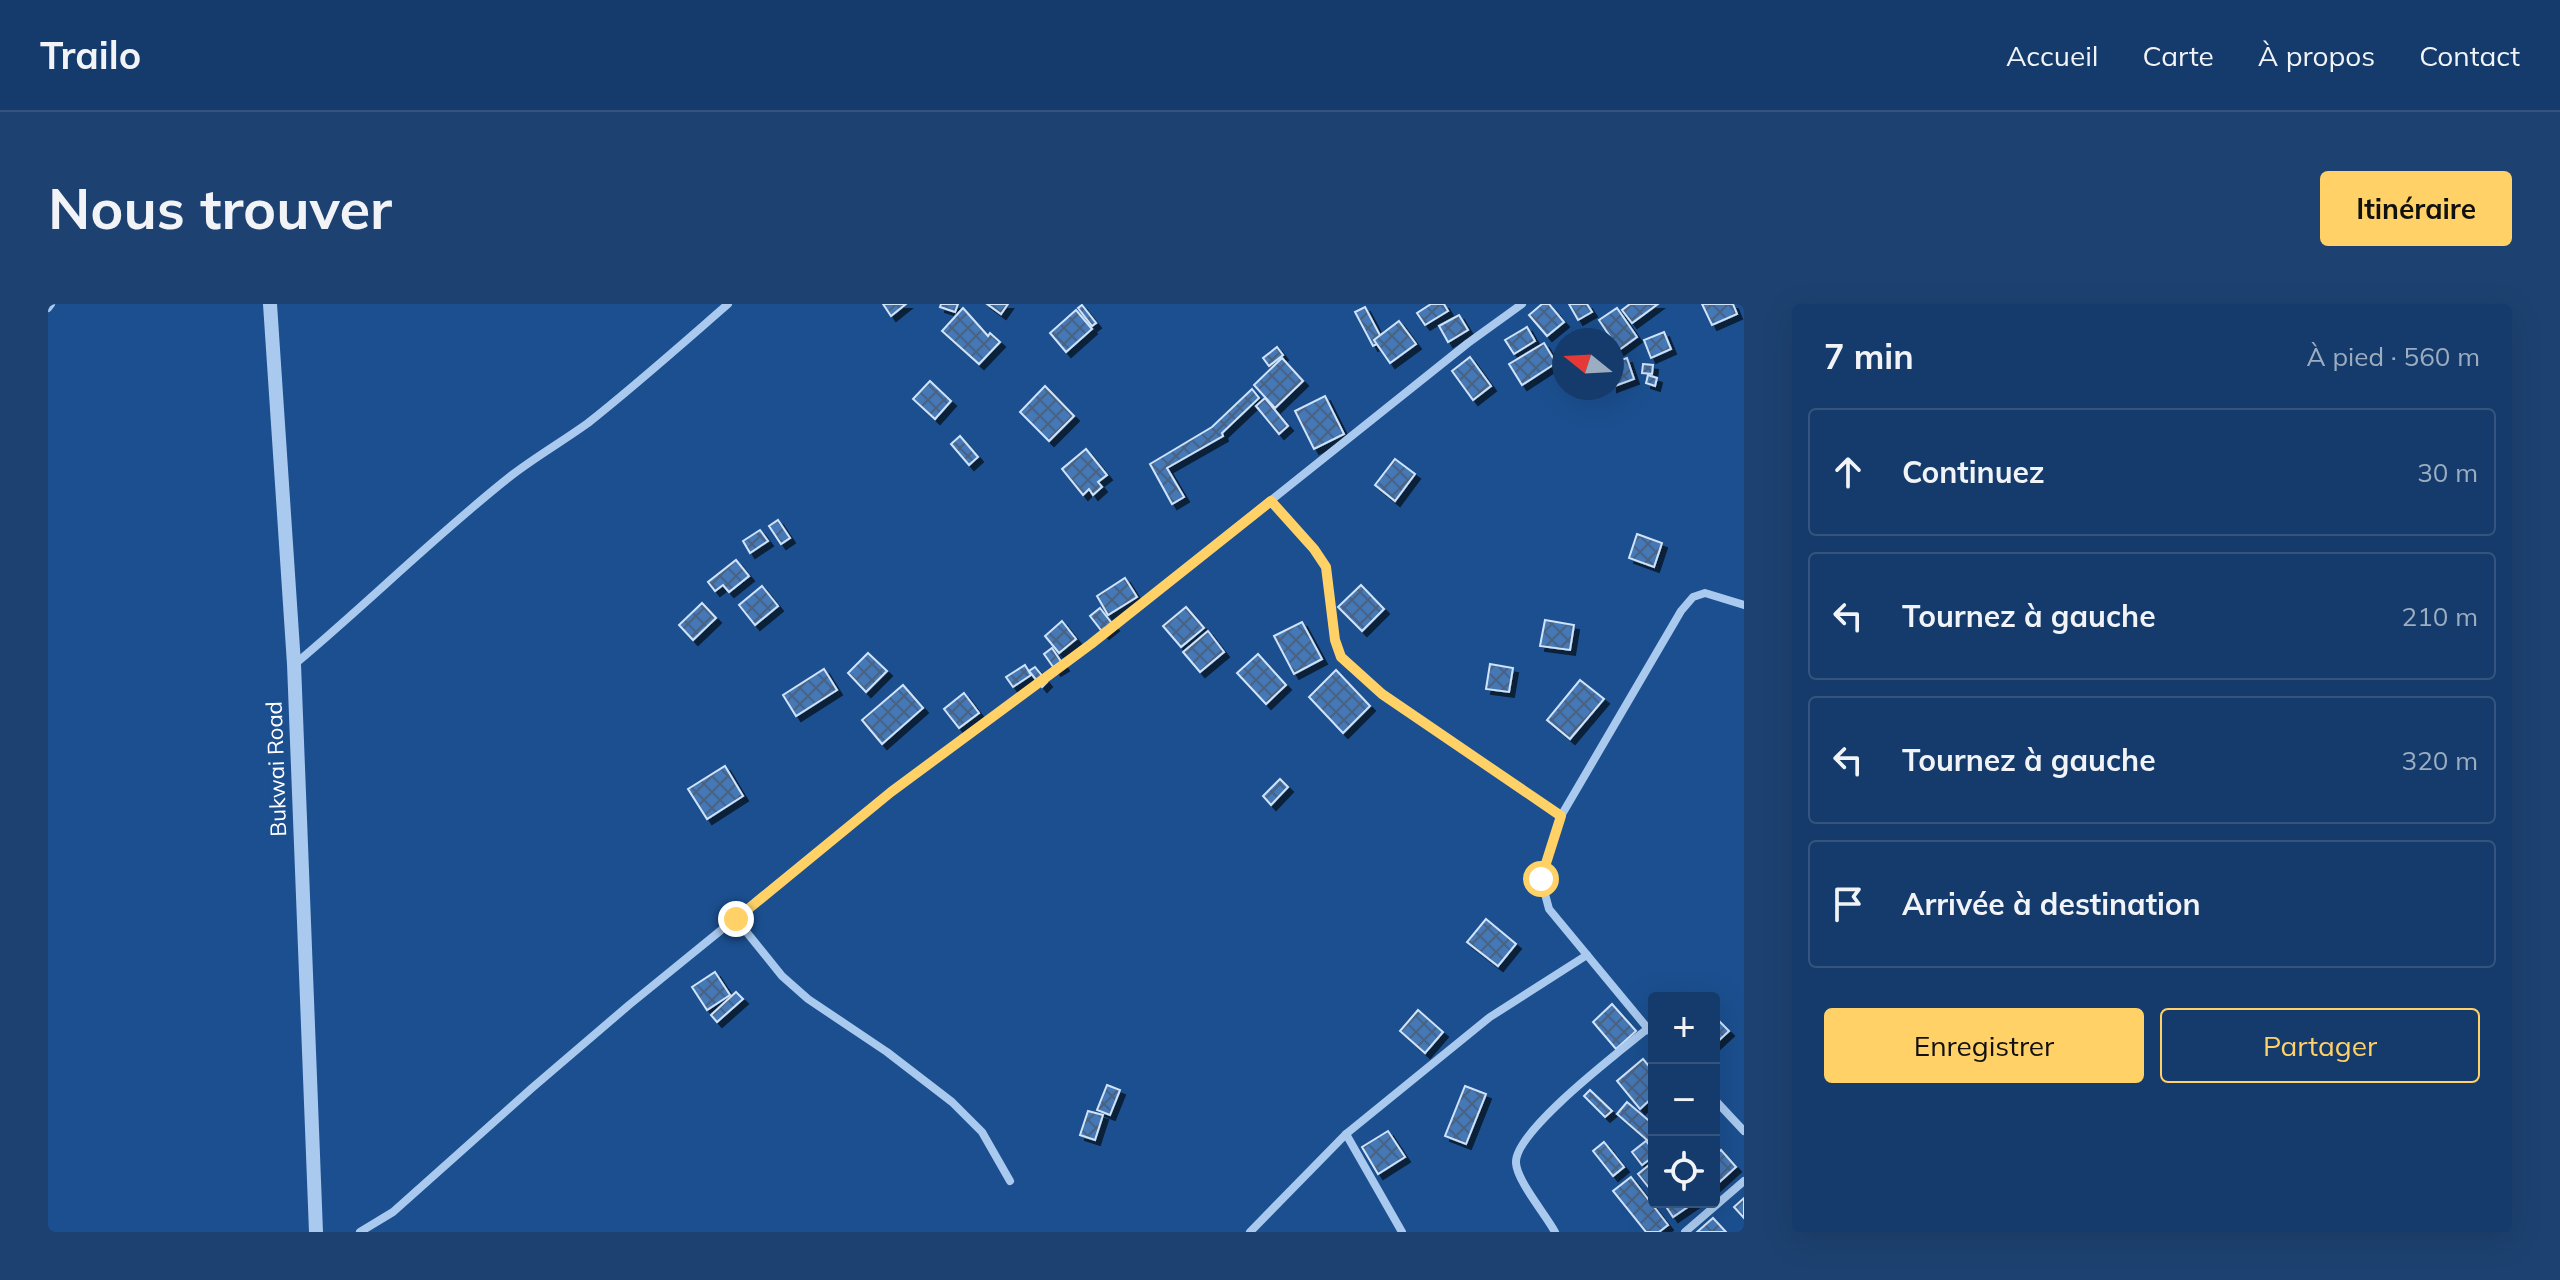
<!DOCTYPE html>
<html lang="fr">
<meta charset="utf-8">
<style>
:root{--surface:#143b6b;--page:#1d4271;--text:#f1f3f6;--muted:#9dadc1;--line:#33557e;--accent:#ffd166}
body{margin:0;font-family:Mulish,sans-serif;background:var(--page);color:var(--text)}
.controls{position:absolute;right:24px;bottom:24px;display:grid;overflow:hidden;border-radius:8px;box-shadow:0 8px 32px #0002}
.controls button{width:72px;height:72px;display:grid;place-items:center;padding:0;border:0;border-bottom:2px solid var(--line);background:var(--surface);color:var(--text);font:40px sans-serif}
.compass{position:absolute;left:1504px;top:24px;width:72px;height:72px;border-radius:50%;background:var(--surface);box-shadow:0 8px 32px #0002;rotate:288deg}
.stop{position:absolute;width:24px;height:24px;margin:-18px;border:6px solid #ffd166;border-radius:50%;background:#fff}
.stop.end{background:#ffd166;border-color:#fff;box-shadow:0 2px 8px #0008}
.list{margin:0;padding:0;list-style:none}
h2{display:flex;justify-content:space-between;align-items:center;height:104px;margin:0;padding:0 32px;font-size:34px}
h2 small{font-size:26px;font-weight:400;color:var(--muted)}
.list li{display:grid;grid-template-columns:52px 1fr auto;gap:24px;align-items:center;box-sizing:border-box;height:128px;margin:0 16px 16px;padding:0 16px;border:2px solid var(--line);border-radius:8px}
.list b{display:block;font-size:30px;white-space:nowrap}
.list em{font-size:26px;font-style:normal;color:var(--muted)}
.actions{display:flex;gap:16px;padding:24px 32px}
.actions a{flex:1;padding:18px 0;border:2px solid var(--accent);border-radius:8px;text-align:center;font-size:28px;color:var(--accent)}
.actions .main{background:var(--accent);color:#111}
.icon{flex:none;width:44px;height:44px;fill:none;stroke:currentColor;stroke-width:2;stroke-linecap:round;stroke-linejoin:round}
.map{position:relative;flex:none;width:1696px;height:928px;overflow:hidden;border-radius:8px}
header{display:flex;align-items:center;gap:48px;box-sizing:border-box;height:112px;padding:0 40px;background:var(--surface);border-bottom:2px solid var(--line)}
header strong{font-size:38px}
nav{display:flex;gap:44px;margin-inline-start:auto;font-size:28px}
.intro{display:flex;align-items:center;justify-content:space-between;box-sizing:border-box;height:192px;padding:0 48px}
h1{margin:0;font-size:56px}
.button{padding:20px 36px;border-radius:8px;background:var(--accent);color:#111;font-size:28px;font-weight:700}
main{display:flex;gap:48px;padding:0 48px}
aside{flex:1;background:var(--surface);border-radius:8px;box-shadow:0 8px 32px #0002}
.map>svg:first-child{display:block}
.building{fill:url(#building-cross-hatch);stroke:#cfe3fa;stroke-width:2;filter:url(#shadow)}
.lines{fill:none;stroke-linecap:round;stroke-linejoin:round}
.minor{stroke:#a9c9ee;stroke-width:8}
.tertiary{stroke:#a9c9ee;stroke-width:14}
.route{stroke:#ffd166;stroke-width:10}
.labels{text-anchor:middle;stroke-width:6;stroke-linejoin:round;paint-order:stroke}
.street-label{font-size:22px;fill:#fff;stroke:#1b4f8f}
</style>
<header>
<strong>Trailo</strong>
<nav><a>Accueil</a><a>Carte</a><a>À propos</a><a>Contact</a></nav>
</header>
<div class="intro"><h1>Nous trouver</h1><a class="button">Itinéraire</a></div>
<main>
<div class="map">
<svg width="1696" height="928" viewBox="0 0 1696 928">
<defs>
<pattern id="building-cross-hatch" width="8" height="8" patternUnits="userSpaceOnUse" patternTransform="scale(2)"><rect width="8" height="8" fill="#4478b7"/><path d="M0 0l8 8M0 8l8-8" fill="none" stroke="#486282"/></pattern>
<filter id="shadow"><feDropShadow dx="5" dy="5" stdDeviation="0" flood-color="#0009"/></filter>
</defs>
<rect width="100%" height="100%" fill="#1b4f8f"/>
<g class="building">
<polygon points="835,0 858,0 843,12"/>
<polygon points="893,0 910,0 907,8 892,3"/>
<polygon points="939,0 960,0 953,10"/>
<polygon points="1383,0 1396,0 1400,7 1377,21 1369,9"/>
<polygon points="1494,0 1501,0 1516,18 1499,32 1481,11"/>
<polygon points="1521,0 1539,0 1544,8 1530,16"/>
<polygon points="1582,0 1610,0 1584,19 1574,6"/>
<polygon points="1654,0 1685,0 1689,10 1664,21"/>
<polygon points="1034,1 1048,19 1044,22 1030,4"/>
<polygon points="1317,3 1335,37 1325,42 1307,8"/>
<polygon points="915,4 940,32 942,29 952,38 931,60 894,27"/>
<polygon points="1569,4 1589,33 1571,46 1551,16"/>
<polygon points="1028,6 1044,25 1018,48 1002,29"/>
<polygon points="1411,11 1420,26 1400,38 1391,22"/>
<polygon points="1351,17 1368,40 1342,59 1326,36"/>
<polygon points="1479,23 1487,37 1466,50 1457,36"/>
<polygon points="1534,28 1539,36 1528,36 1526,33"/>
<polygon points="1616,28 1623,45 1603,54 1596,36"/>
<polygon points="1496,39 1508,59 1474,81 1461,60"/>
<polygon points="1229,43 1235,51 1221,62 1215,54"/>
<polygon points="1422,53 1443,82 1425,96 1404,67"/>
<polygon points="1234,54 1255,77 1227,104 1206,81"/>
<polygon points="1579,54 1586,75 1564,83 1564,59"/>
<polygon points="1595,60 1605,61 1604,70 1594,69"/>
<polygon points="1600,71 1609,74 1607,82 1598,79"/>
<polygon points="882,77 903,97 887,115 865,95"/>
<polygon points="997,82 1026,112 1001,137 972,108"/>
<polygon points="1204,85 1211,94 1174,129 1175,132 1119,164 1136,193 1124,200 1102,160 1164,123"/>
<polygon points="1277,92 1296,130 1266,145 1247,107"/>
<polygon points="1217,94 1240,122 1231,130 1208,102"/>
<polygon points="912,132 930,153 921,161 903,140"/>
<polygon points="1038,145 1059,171 1050,178 1054,183 1045,191 1041,185 1035,191 1014,165"/>
<polygon points="1347,155 1367,170 1347,197 1327,181"/>
<polygon points="730,216 742,234 733,240 721,222"/>
<polygon points="712,226 720,237 702,249 695,237"/>
<polygon points="1589,230 1614,239 1606,263 1581,254"/>
<polygon points="688,256 701,272 681,288 675,281 667,287 660,278"/>
<polygon points="1077,274 1089,293 1060,311 1049,292"/>
<polygon points="1313,281 1336,305 1314,327 1290,303"/>
<polygon points="714,282 730,302 707,321 691,301"/>
<polygon points="654,299 668,314 645,336 631,321"/>
<polygon points="1138,303 1156,324 1133,343 1115,322"/>
<polygon points="1052,304 1066,322 1056,330 1042,312"/>
<polygon points="1497,316 1526,321 1522,346 1492,342"/>
<polygon points="1014,317 1028,335 1011,349 997,332"/>
<polygon points="1254,318 1274,355 1246,370 1226,332"/>
<polygon points="1160,327 1176,348 1152,368 1135,348"/>
<polygon points="1004,344 1016,362 1008,367 996,350"/>
<polygon points="820,349 839,367 818,388 800,369"/>
<polygon points="1210,350 1238,381 1218,400 1189,369"/>
<polygon points="1442,360 1465,364 1461,388 1438,385"/>
<polygon points="977,361 983,371 965,383 958,373"/>
<polygon points="987,363 999,378 994,383 981,367"/>
<polygon points="776,365 789,386 748,412 735,391"/>
<polygon points="1288,366 1322,402 1295,429 1261,393"/>
<polygon points="1532,376 1556,395 1522,435 1499,416"/>
<polygon points="855,381 875,404 834,440 814,416"/>
<polygon points="916,389 931,409 911,424 896,405"/>
<polygon points="677,462 695,492 659,515 640,485"/>
<polygon points="1232,475 1240,483 1223,501 1215,492"/>
<polygon points="1438,615 1468,640 1450,662 1419,638"/>
<polygon points="667,668 682,691 659,706 644,683"/>
<polygon points="688,688 695,695 669,718 663,711"/>
<polygon points="1564,700 1588,727 1568,745 1545,718"/>
<polygon points="1370,706 1395,728 1377,749 1352,727"/>
<polygon points="1666,712 1681,727 1666,741"/>
<polygon points="1595,755 1606,768 1606,792 1592,805 1569,777"/>
<polygon points="1059,781 1072,786 1062,811 1049,806"/>
<polygon points="1417,782 1438,790 1418,840 1397,832"/>
<polygon points="1542,786 1564,807 1557,813 1536,792"/>
<polygon points="1579,798 1606,821 1606,842 1569,810"/>
<polygon points="1040,807 1055,811 1047,836 1032,831"/>
<polygon points="1340,827 1357,853 1330,870 1314,843"/>
<polygon points="1598,837 1606,847 1606,852 1594,861 1584,848"/>
<polygon points="1556,838 1576,863 1565,872 1545,847"/>
<polygon points="1673,846 1688,863 1666,883 1666,852"/>
<polygon points="1606,857 1606,890 1590,870"/>
<polygon points="1583,873 1620,921 1611,928 1598,928 1565,887"/>
<polygon points="1696,894 1696,914 1686,903"/>
<polygon points="1615,898 1647,898 1625,913"/>
<polygon points="1665,914 1678,928 1649,928"/>
</g>
<g class="lines">
<g class="minor">
<polyline points="0,4 3,0"/>
<polyline points="1223,197 1266,245 1278,263 1287,336 1293,353 1334,390 1513,512 1493,575 1501,605 1606,732"/>
<path d="M247,360C321,298 389,230 464,171C489,152 515,137 540,119C588,81 634,40 680,0"/>
<polyline points="1513,512 1633,307 1645,293 1657,289 1696,301"/>
<polyline points="688,615 734,672 760,695 839,748 904,798 934,828 962,877"/>
<polyline points="1666,795 1696,827"/>
<polyline points="1298,830 1354,928"/>
<polyline points="312,928 345,908 484,784 581,701 843,488 1043,340 1420,39 1474,0"/>
<polyline points="1202,928 1298,830 1442,713 1539,651"/>
<path d="M1507,928C1498,911 1469,877 1468,859C1466,827 1574,746 1599,725"/>
<polyline points="1637,928 1696,877"/>
</g>
<polyline class="tertiary" points="222,0 246,360 268,928"/>
</g>
<g class="lines">
<polyline class="route" points="688,615 843,488 1043,340 1223,197 1266,245 1278,263 1287,336 1293,353 1334,390 1513,512 1493,575"/>
</g>
<g class="labels">
<g class="street-label">
<text transform="translate(228 465) rotate(-92)" y="8">Bukwai Road</text>
</g>
</g>
</svg>
<div class="controls">
<button>+</button>
<button>−</button>
<button><svg class="icon" aria-label="locate" viewBox="0 0 24 24"><circle cx="12" cy="12" r="6"/><path d="M12 2v4M12 18v4M2 12h4M18 12h4"/></svg></button>
</div>
<svg class="compass" viewBox="-18 -18 36 36"><path d="M0-13l5 13h-10z" fill="#e53935"/><path d="M0 13l5-13h-10z" fill="#9dadc1"/></svg>
<div class="stop" style="left:1493px;top:575px"></div>
<div class="stop end" style="left:688px;top:615px"></div>
</div>
<aside>
<h2>7 min<small>À pied · 560 m</small></h2>
<ul class="list">
<li><svg class="icon" aria-label="ahead" viewBox="0 0 24 24"><path d="M12 20V5M6 11l6-6 6 6"/></svg><div><b>Continuez</b></div><em>30 m</em></li>
<li><svg class="icon" aria-label="left" viewBox="0 0 24 24"><path d="M17 20v-9H6M10 6l-5 5 5 5"/></svg><div><b>Tournez à gauche</b></div><em>210 m</em></li>
<li><svg class="icon" aria-label="left" viewBox="0 0 24 24"><path d="M17 20v-9H6M10 6l-5 5 5 5"/></svg><div><b>Tournez à gauche</b></div><em>320 m</em></li>
<li><svg class="icon" aria-label="arrive" viewBox="0 0 24 24"><path d="M6 21V4h12l-3 4 3 4H6"/></svg><div><b>Arrivée à destination</b></div></li>
</ul>
<div class="actions"><a class="main">Enregistrer</a><a>Partager</a></div>
</aside>
</main>
